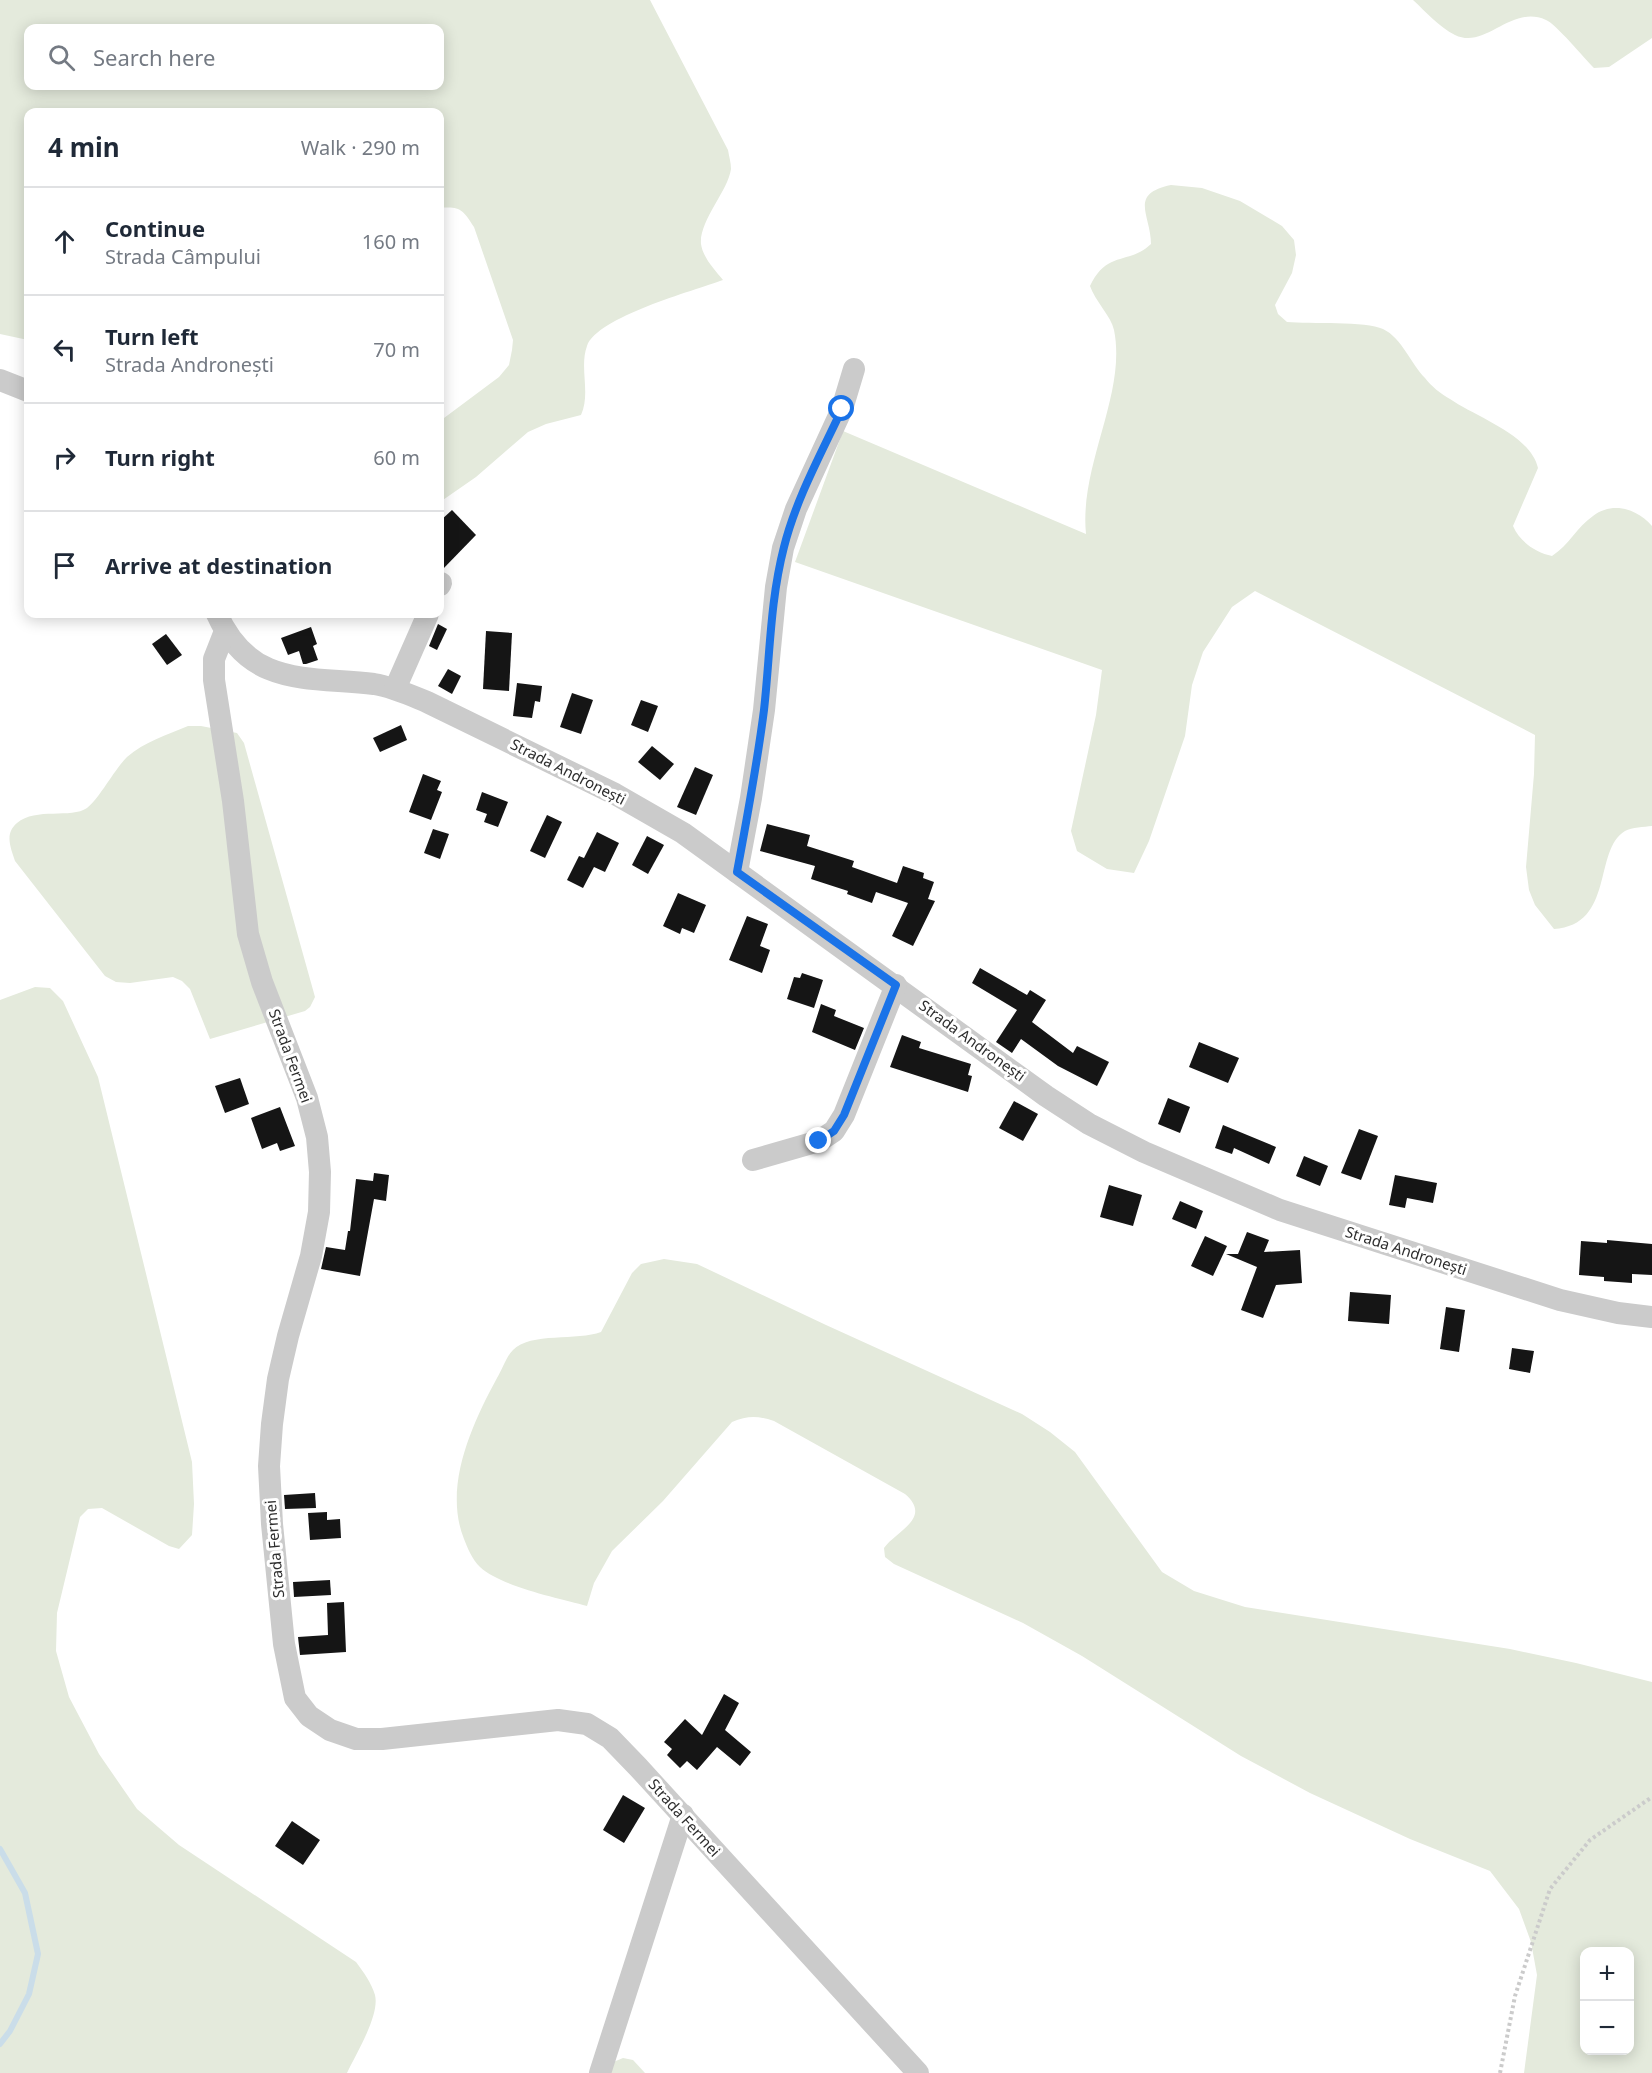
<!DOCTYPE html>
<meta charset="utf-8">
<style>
:root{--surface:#fff;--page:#f2f2f3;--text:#1f2937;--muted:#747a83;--line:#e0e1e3}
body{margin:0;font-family:"Noto Sans",sans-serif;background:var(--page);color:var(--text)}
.controls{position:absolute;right:18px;bottom:18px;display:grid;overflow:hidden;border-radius:12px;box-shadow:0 3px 15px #0003}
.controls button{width:54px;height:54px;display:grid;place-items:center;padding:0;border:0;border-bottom:2px solid var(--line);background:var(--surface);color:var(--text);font:30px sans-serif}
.stop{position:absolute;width:18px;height:18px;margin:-14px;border:4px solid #1a73e8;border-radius:50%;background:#fff}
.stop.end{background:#1a73e8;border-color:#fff;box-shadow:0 2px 6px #0008}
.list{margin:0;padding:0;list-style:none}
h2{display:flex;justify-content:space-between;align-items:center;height:78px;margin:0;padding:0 24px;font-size:26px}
h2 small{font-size:20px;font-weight:400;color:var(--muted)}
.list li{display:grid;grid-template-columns:39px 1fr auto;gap:18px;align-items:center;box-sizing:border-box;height:108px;padding:0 24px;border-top:2px solid var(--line)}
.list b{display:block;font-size:22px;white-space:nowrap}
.list p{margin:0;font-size:20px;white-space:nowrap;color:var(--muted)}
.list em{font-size:20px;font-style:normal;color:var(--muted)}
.icon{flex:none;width:33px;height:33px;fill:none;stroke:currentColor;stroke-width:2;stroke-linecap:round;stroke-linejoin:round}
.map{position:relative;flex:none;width:1652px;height:2073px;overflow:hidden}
.search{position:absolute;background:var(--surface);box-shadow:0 3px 15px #0003;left:24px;top:24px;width:420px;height:66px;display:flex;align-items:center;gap:15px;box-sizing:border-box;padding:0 21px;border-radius:12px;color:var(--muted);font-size:22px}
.panel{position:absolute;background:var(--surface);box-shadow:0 3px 15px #0003;left:24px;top:108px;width:420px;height:510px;border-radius:12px}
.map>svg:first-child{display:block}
.green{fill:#e4eadc;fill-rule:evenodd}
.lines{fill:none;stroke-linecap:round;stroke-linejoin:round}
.stream{stroke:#cadde9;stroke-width:6}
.building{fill:#151515}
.path{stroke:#cbcbcb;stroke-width:4;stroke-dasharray:3 3;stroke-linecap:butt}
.minor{stroke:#cbcbcb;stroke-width:22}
.route{stroke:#1a73e8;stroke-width:8}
.labels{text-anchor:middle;stroke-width:6;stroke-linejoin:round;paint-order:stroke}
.street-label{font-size:15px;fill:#2e2e2e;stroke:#fff}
</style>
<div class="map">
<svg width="1652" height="2073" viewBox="0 0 1652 2073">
<rect width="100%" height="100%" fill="#fff"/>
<g class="green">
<path d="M0,0H650L728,150C729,156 731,163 731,169C728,191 699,221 701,244C703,258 715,270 723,280C693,291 597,317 587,346C579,368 591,393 581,415L546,424L528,432L476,477L440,502V421L499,377L509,365L512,350L513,340L474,227C463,210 460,206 440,208V112H28V340L0,334ZM28,28H440V86H28Z"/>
<path d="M1413,0H1652V38L1609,67L1594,68C1585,59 1555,23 1546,20C1511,4 1486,50 1455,35C1439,27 1426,12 1413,0Z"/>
<path d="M1171,185L1202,188L1240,201L1282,226L1294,240L1296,255L1292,273L1275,305L1278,314L1287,322C1310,324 1366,321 1383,329C1402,338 1411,364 1425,378C1431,386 1441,394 1450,399C1476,417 1531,435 1538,468L1513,526C1520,542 1536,553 1552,556C1569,545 1577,527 1593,516C1613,501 1637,509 1652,526V826C1644,827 1632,827 1625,831C1593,850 1615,925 1554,929L1535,905L1529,890L1526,867L1534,774L1535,735L1255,591L1232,607L1203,652L1192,685L1185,736L1149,841L1134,873L1107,869L1077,851L1071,831L1096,715L1102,670L795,562L843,431L1086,534C1079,465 1127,394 1114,330C1111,316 1095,301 1090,286C1107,250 1129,265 1151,244C1151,215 1128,194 1171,185Z"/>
<path d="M188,726H201L237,733L244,743L315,997L310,1007L305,1011L210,1039L190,989L182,981L173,977L130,983L116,982L105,976L15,861C11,848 4,834 17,823C36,807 71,819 87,808C99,799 114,770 127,757C144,742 167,735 188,726Z"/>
<path d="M35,987L50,988L63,1001L98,1077L192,1462L194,1504L192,1535L179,1549L169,1546L102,1508L88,1509L80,1517L57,1613L56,1651L69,1697L99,1754L137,1809L179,1845L356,1962C364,1973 371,1982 375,1995C380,2015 356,2054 347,2073H0V1000Z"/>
<path d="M664,1259L697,1264L826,1325L1022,1414L1050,1432L1075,1452L1162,1572L1194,1591L1245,1607L1510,1649L1576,1663L1652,1682V2073H1524L1537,1975L1531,1942L1519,1909L1490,1871L1410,1839L1310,1793L1241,1756L1082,1656L1023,1623L894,1564L885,1557L884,1548C896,1531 933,1518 905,1494L774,1421C759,1416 748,1415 732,1422L663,1501L612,1551L594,1583L587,1606C558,1598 502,1587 480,1567C472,1559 468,1549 464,1539C443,1487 472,1424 497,1378C502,1370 506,1357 513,1350C530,1332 578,1341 601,1332L632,1273L641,1264ZM1584,1952H1630V2050H1584Z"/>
<polygon points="623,2058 633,2060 645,2073 605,2073 611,2063"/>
</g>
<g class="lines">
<polyline class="stream" points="0,1849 25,1893 38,1954 29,1994 10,2031 0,2044"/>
</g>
<g class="building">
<polygon points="452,510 476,535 442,570 440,570 440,521"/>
<polygon points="438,624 447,629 437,650 429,646"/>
<polygon points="311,627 317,644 313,646 318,660 306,664 303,664 299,651 288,655 281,638"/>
<polygon points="486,631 512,633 509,691 483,689"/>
<polygon points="166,634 182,655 167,665 152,644"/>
<polygon points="448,669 461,676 452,694 438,686"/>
<polygon points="517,683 542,686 540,702 535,701 532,718 513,716"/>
<polygon points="572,693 593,700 581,734 560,727"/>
<polygon points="641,700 658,706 648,732 631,725"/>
<polygon points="401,725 407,740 380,752 373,738"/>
<polygon points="652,746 674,764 660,780 638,762"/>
<polygon points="695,767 713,775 696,815 677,807"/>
<polygon points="423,774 441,781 437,790 442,792 431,820 409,812"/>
<polygon points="482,792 508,802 498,827 484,822 487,814 476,810"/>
<polygon points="547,815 562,822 545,858 530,851"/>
<polygon points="767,824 810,835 807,846 854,861 852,867 897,883 903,866 924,873 923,878 934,882 928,899 935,901 913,946 892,936 908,903 876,892 872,903 847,894 848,891 811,879 815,866 760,851"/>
<polygon points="433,829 449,834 440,859 424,853"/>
<polygon points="597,832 619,843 605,872 594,867 583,888 567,880 579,856 584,858"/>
<polygon points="647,836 664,845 648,874 632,865"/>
<polygon points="678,893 706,905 694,933 682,928 680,934 663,926"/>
<polygon points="747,916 768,924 760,946 770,950 762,973 729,960"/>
<polygon points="980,968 1027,995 1030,990 1046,1000 1032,1022 1073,1053 1077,1046 1109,1062 1097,1086 1058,1066 1021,1039 1012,1053 996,1042 1017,1010 972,983"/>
<polygon points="802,973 823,980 814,1008 787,999 794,977 800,978"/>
<polygon points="821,1004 836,1010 834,1016 864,1028 855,1050 812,1032"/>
<polygon points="902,1035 921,1042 919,1048 971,1064 968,1075 972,1076 968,1092 890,1067"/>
<polygon points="1199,1042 1239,1058 1228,1083 1189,1067"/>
<polygon points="240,1078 249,1104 225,1113 215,1086"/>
<polygon points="1168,1098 1190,1107 1180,1133 1158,1124"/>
<polygon points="1014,1101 1038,1114 1023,1141 999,1128"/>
<polygon points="280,1107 295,1146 280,1151 277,1143 262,1149 251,1118"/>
<polygon points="1223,1125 1276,1147 1269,1164 1234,1148 1232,1154 1215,1148"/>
<polygon points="1359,1129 1378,1136 1361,1180 1341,1173"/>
<polygon points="1304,1156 1328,1166 1320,1186 1296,1176"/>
<polygon points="374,1173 389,1175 386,1201 374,1199 360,1276 321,1269 326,1247 345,1250 348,1231 350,1231 356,1179 373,1181"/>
<polygon points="1395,1175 1437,1183 1433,1203 1407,1198 1405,1208 1389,1205"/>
<polygon points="1109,1185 1142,1195 1133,1226 1100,1217"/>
<polygon points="1180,1201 1203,1211 1196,1229 1172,1219"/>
<polygon points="1247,1232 1269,1240 1264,1252 1300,1250 1302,1283 1276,1285 1263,1318 1241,1310 1257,1267 1226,1254 1238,1254"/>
<polygon points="1205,1236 1227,1246 1213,1276 1191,1266"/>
<polygon points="1607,1240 1652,1244 1652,1275 1632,1274 1632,1283 1604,1281 1604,1277 1579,1275 1581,1241 1607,1243"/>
<polygon points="1350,1292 1391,1295 1389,1324 1348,1321"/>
<polygon points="1446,1307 1465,1310 1459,1352 1440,1349"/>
<polygon points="1512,1348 1534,1351 1530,1373 1509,1369"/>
<polygon points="315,1493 316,1508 285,1509 284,1495"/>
<polygon points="327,1512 327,1520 340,1519 341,1538 310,1540 308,1513"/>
<polygon points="330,1580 331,1595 294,1597 293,1582"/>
<polygon points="344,1602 346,1652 300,1655 298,1637 328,1635 327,1603"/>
<polygon points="724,1694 739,1703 725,1730 751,1752 740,1766 717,1747 697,1770 687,1761 680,1768 667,1755 672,1749 664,1742 685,1719 702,1735"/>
<polygon points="623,1795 645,1808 624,1843 603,1830"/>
<polygon points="292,1821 320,1840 303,1865 275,1846"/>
</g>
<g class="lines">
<polyline class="path" points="1500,2073 1515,1996 1550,1889 1590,1840 1652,1797"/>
<g class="minor">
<polyline points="0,380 28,391"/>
<polyline points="440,585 441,583"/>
<path d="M217,614C250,688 307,676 374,684C393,687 410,695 427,702L615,794L683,833L1046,1096L1089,1124L1144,1152L1280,1210L1560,1300L1618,1313L1652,1317"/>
<polyline points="225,631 214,659 214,680 233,801 248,934 262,982 307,1098 317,1137 320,1172 319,1212 311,1256 288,1336 278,1379 272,1424 269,1466 272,1524 284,1644 295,1698 309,1716 330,1730 356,1739 382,1739 558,1720 587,1724 610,1738 638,1767 918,2073"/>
<polyline points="395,689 428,614"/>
<polyline points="737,872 751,798 764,710 776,587 783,548 796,509 842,409 854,369"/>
<polyline points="753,1160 819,1141 834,1131 844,1115 896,985"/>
<polyline points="600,2073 683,1815"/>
</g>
</g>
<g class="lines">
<path class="route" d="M819,1141L834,1131L844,1115L896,985L737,872C747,818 757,765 764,710C770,656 770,601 784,547C796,499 821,454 842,409"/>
</g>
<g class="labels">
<g class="street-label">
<text transform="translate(568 772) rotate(27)" y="5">Strada Andronești</text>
<text transform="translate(972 1041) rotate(36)" y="5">Strada Andronești</text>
<text transform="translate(290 1056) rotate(70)" y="5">Strada Fermei</text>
<text transform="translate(1406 1251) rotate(18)" y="5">Strada Andronești</text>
<text transform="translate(275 1549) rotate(-95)" y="5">Strada Fermei</text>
<text transform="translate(684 1818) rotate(48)" y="5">Strada Fermei</text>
</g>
</g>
</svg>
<div class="controls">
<button>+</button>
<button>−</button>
</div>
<div class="stop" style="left:842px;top:409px"></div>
<div class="stop end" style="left:819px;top:1141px"></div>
<div class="search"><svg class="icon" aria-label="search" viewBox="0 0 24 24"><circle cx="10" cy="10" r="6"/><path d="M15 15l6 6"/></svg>Search here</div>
<section class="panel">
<h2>4 min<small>Walk · 290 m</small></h2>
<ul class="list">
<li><svg class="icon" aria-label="ahead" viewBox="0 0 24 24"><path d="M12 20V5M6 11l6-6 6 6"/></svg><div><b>Continue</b><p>Strada Câmpului</p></div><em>160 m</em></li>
<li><svg class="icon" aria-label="left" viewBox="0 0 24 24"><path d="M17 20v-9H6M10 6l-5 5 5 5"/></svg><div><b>Turn left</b><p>Strada Andronești</p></div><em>70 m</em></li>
<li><svg class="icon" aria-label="right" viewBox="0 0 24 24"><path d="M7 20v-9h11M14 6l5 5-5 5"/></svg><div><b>Turn right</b></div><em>60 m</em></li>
<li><svg class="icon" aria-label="arrive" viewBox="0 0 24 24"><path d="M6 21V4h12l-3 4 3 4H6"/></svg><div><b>Arrive at destination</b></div></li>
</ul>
</section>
</div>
